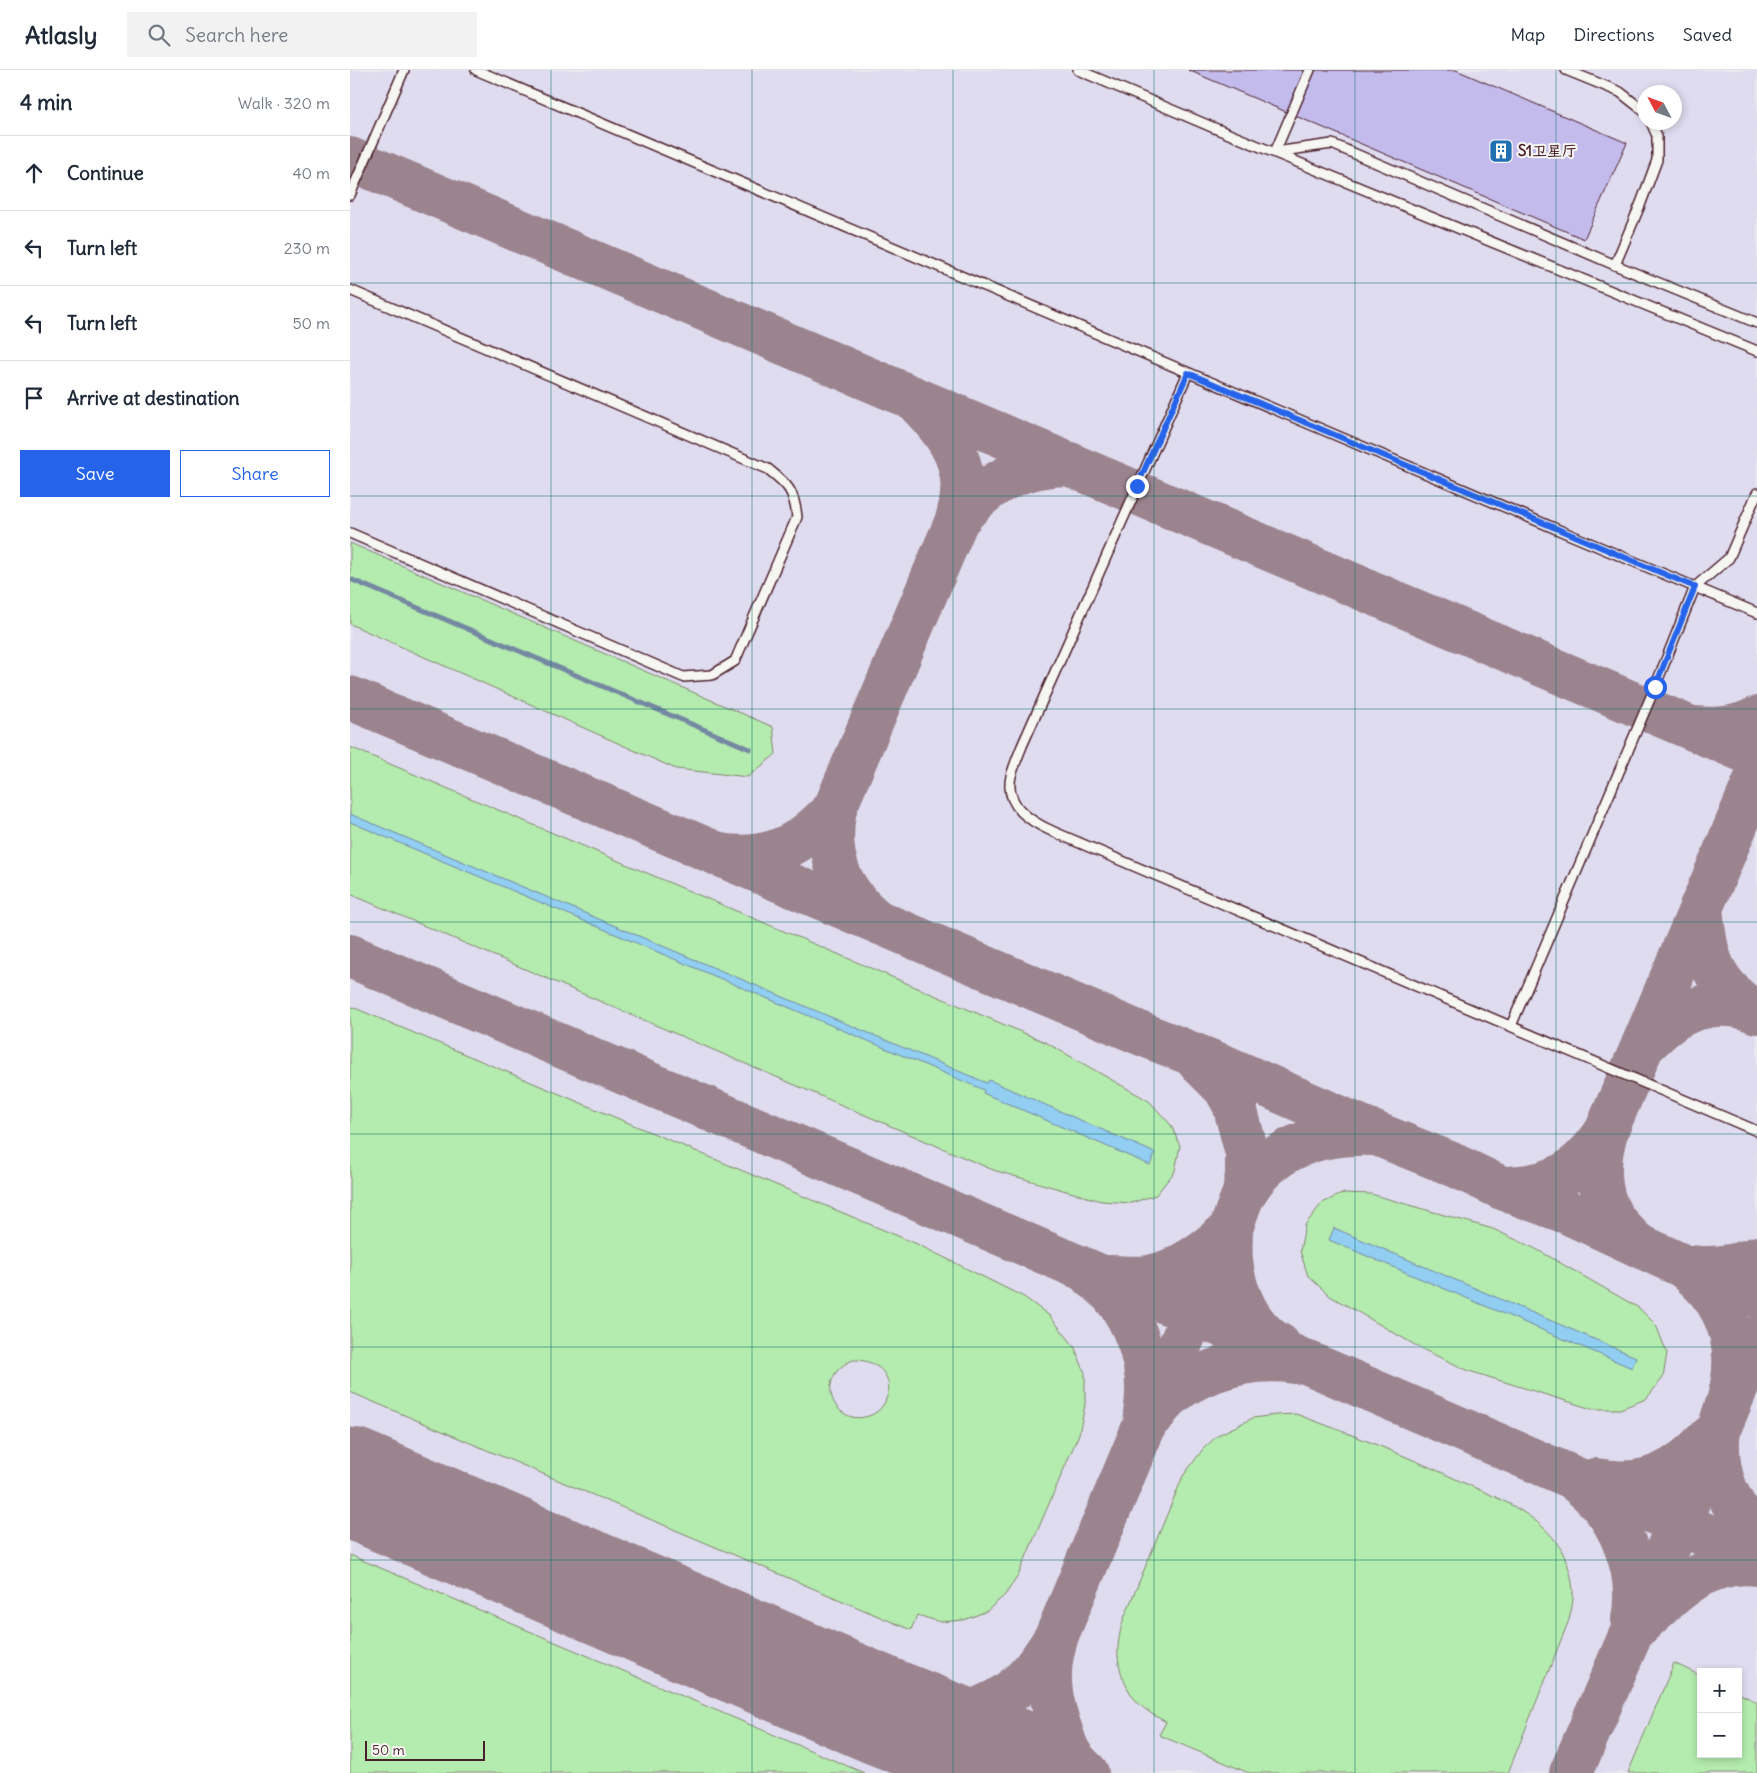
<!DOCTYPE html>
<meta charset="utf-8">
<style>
:root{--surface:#fff;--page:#f2f2f3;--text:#1f2937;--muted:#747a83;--line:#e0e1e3;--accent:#2563eb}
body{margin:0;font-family:Delius,"LXGW WenKai TC",sans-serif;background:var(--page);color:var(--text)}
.controls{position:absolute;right:15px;bottom:15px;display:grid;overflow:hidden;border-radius:0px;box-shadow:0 2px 8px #0003}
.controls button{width:45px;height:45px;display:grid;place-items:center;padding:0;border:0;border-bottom:1px solid var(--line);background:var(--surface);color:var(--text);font:25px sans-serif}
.compass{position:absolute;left:1287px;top:15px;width:45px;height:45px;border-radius:50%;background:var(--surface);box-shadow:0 2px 8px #0003;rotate:311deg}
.scale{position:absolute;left:15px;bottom:12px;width:120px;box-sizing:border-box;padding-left:5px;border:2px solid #4a1f2b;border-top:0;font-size:14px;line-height:18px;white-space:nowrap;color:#4a1f2b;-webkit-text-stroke:4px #f6f6f2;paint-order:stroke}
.stop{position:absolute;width:15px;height:15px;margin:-11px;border:4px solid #2563eb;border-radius:50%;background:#fff}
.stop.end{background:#2563eb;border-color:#fff;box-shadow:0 1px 5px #0008}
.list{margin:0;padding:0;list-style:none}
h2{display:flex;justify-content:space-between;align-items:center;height:65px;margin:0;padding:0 20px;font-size:21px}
h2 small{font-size:16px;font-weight:400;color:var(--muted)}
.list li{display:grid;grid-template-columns:32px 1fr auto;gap:15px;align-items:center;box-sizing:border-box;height:75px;padding:0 20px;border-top:1px solid var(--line)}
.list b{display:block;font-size:19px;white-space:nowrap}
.list em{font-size:16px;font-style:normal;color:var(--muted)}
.actions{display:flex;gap:10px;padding:15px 20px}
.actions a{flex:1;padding:11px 0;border:1px solid var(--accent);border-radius:0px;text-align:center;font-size:18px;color:var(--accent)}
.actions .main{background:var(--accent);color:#fff}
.icon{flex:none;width:28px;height:28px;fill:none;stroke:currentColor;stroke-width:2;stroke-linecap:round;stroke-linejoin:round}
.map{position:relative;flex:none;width:1407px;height:1703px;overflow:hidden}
header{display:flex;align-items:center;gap:30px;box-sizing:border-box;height:70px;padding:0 25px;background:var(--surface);border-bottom:1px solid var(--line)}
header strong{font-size:24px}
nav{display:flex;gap:28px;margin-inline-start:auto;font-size:18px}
.search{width:350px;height:45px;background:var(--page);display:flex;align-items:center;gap:12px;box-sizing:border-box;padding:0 18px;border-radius:0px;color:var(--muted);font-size:19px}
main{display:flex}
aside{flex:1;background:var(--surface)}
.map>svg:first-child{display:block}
.built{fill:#e0dcf0;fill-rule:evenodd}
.green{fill:#b4ebae;stroke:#7f856c;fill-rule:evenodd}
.water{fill:#91cef1;stroke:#7588a2}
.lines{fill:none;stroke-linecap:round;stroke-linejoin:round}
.stream{stroke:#7588a2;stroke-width:5}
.taxiway{stroke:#9b848e;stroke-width:44}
.runway{stroke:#9b848e;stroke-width:109}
.building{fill:#c4bbed;stroke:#4a1f2b}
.lane-casing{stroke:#4a1f2b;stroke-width:12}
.lane{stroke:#f6f6f2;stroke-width:9}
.route{stroke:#2563eb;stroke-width:6}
.grid{fill:none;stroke:#0f766e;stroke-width:1;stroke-opacity:0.55}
.labels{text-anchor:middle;stroke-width:4;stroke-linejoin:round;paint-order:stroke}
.poi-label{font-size:15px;font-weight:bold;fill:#4a1f2b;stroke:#f6f6f2;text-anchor:start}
</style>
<header>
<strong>Atlasly</strong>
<div class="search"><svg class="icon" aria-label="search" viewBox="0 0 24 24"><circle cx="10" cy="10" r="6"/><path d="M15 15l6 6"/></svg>Search here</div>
<nav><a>Map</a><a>Directions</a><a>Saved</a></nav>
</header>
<main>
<aside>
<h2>4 min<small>Walk · 320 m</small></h2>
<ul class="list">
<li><svg class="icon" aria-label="ahead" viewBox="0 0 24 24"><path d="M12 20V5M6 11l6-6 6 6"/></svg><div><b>Continue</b></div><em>40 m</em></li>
<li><svg class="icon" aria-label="left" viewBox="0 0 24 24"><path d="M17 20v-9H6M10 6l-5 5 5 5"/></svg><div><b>Turn left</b></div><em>230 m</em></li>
<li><svg class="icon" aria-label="left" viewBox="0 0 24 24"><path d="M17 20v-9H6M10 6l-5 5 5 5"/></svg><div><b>Turn left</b></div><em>50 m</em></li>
<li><svg class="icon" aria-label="arrive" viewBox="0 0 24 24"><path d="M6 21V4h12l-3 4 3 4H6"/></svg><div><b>Arrive at destination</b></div></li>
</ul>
<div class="actions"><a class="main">Save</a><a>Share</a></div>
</aside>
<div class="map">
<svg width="1407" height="1703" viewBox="0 0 1407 1703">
<rect width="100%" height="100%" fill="#eceaf1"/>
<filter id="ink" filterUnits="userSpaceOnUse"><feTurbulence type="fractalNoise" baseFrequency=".02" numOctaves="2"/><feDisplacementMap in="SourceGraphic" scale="10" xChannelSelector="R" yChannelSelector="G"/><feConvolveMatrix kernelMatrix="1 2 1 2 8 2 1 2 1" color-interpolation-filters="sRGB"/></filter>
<g filter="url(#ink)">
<path class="built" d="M0,0H1407V1703H0ZM1294,22H1324V52H1294ZM1351,1602H1388V1684H1351Z"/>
<g class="green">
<polygon points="0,473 423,657 426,684 398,707 326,699 0,554"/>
<polygon points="0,677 695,972 799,1031 821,1055 830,1076 825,1101 806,1125 781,1133 751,1131 643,1100 0,824"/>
<path d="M0,936L567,1174L674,1227L700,1246L724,1276L735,1303V1335L729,1364L668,1506L655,1525L637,1541L614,1550L590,1552L567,1545L561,1560L0,1322ZM503,1290C525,1289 546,1305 536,1329C534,1336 528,1342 521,1345C485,1360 461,1307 503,1290Z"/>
<polygon points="994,1123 1021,1124 1143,1159 1186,1179 1289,1238 1306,1255 1317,1283 1313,1308 1296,1329 1270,1339 1242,1339 1119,1301 1072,1279 980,1226 958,1206 950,1181 955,1155 972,1133"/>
<path d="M946,1344C1003,1365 1058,1386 1112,1412C1146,1427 1185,1442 1207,1473C1217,1487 1224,1511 1223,1528C1223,1535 1220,1543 1219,1550L1158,1703H899L809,1665L816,1652C809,1648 801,1644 795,1639C777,1626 766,1597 768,1576C769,1566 771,1557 774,1548L833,1406L853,1379L868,1365L903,1348L925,1345Z"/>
<polygon points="0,1485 514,1703 0,1703"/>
<polygon points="1324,1593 1351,1606 1351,1684 1388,1684 1388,1623 1407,1632 1407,1703 1278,1703"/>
</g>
<g class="water">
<polygon points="0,744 637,1013 639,1010 805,1083 800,1095 633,1023 634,1020 0,752"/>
<polygon points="984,1158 1286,1287 1282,1298 979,1170"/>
</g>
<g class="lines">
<polyline class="stream" points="0,509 400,679"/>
<g class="taxiway">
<polyline points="0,89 1407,686"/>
<path d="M607,450C637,413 671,394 720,394"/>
<polyline points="0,628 792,964 875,997 1027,1064 1104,1095 1152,1118 1219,1143 1333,1196 1407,1226"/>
<path d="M1343,658C1366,660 1387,659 1407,648"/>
<path d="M375,786C424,791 453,773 485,738"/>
<path d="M1351,837C1355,884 1360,910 1400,939"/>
<path d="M524,849C488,819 476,785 485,738L607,450C609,441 612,432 612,424C616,386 592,358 568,333"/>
<polyline points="0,886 750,1206 843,1243 1407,1487"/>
<path d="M1293,976C1300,969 1308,961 1316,955C1341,934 1377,929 1407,942"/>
<polyline points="848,991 875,1018 884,1034 897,1083 897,1105 894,1124"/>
<path d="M1153,1118C1203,1117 1227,1104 1256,1062"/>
<path d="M881,1159C881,1169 880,1180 881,1190C884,1223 900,1259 929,1275"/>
<path d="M1285,1173C1278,1165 1267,1156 1262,1147C1246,1120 1248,1091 1256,1062L1407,706"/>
<path d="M1342,1197C1365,1200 1385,1197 1407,1188"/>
<path d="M1338,1200C1379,1233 1393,1277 1379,1328C1376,1339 1371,1350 1369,1361C1367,1370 1368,1390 1370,1399C1374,1423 1392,1450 1407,1469"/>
<path d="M741,1206C782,1233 804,1295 795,1343"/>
<path d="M759,1207C772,1207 786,1209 799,1207C830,1201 857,1180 880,1160"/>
<path d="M804,1344C832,1302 897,1285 945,1292"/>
<path d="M1245,1410C1286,1417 1314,1410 1345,1382C1351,1376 1356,1370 1362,1366"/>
<path d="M1230,1414C1270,1444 1292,1500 1283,1549"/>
<path d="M1290,1554C1323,1523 1358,1487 1407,1494"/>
<path d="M706,1569C695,1603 700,1631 712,1664C714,1670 716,1677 719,1682C723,1690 731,1697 737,1703"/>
<path d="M532,1641C547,1644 563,1650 578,1650C590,1651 604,1647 616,1643C662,1630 683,1605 707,1565L790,1366L881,1159C885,1147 889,1133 895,1122C923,1076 971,1062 1023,1064"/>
<path d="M1221,1703C1283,1558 1347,1414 1407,1268"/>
</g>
<polyline class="runway" points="0,1412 532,1641 690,1703"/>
</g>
<polygon class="building" points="838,0 1106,0 1277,73 1234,169"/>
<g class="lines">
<g class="lane-casing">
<g id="lane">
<polyline points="126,0 1223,466 1407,543"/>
<polyline points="728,0 862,57 1407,281"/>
<polyline points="1216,0 1270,22 1294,41"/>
<polyline points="925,82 982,74 1265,195 1407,253"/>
<polyline points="925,82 960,0"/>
<polyline points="0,125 54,0"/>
<polyline points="1265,195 1291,133 1307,90 1307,66 1301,52"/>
<path d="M0,220L418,399C438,415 444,420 447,447L385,591L362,605L333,607L0,463"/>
<path d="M838,303L672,676C668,686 664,696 661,706C654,736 681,752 704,762L1407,1061"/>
<polyline points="1161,956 1305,617 1345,517 1379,488 1407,423"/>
</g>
</g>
<use href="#lane" class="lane"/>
</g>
</g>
<g class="lines" filter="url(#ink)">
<polyline class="route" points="787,416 838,303 1345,517 1305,617"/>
</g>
<path class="grid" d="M201,0V1703M402,0V1703M603,0V1703M804,0V1703M1005,0V1703M1206,0V1703M0,213H1407M0,426H1407M0,639H1407M0,852H1407M0,1064H1407M0,1277H1407M0,1490H1407"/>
<defs>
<g id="building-square" transform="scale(1.25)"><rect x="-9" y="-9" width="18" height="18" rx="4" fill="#1f6fb2" stroke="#f6f6f2"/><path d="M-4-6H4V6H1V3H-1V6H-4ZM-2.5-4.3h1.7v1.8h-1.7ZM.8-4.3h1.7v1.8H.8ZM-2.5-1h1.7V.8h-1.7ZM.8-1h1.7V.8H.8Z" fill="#fff"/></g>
</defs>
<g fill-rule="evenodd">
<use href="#building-square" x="1151" y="81"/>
</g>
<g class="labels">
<g class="poi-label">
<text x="1168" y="86">S1卫星厅</text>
</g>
</g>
</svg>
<div class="controls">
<button>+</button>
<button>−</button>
</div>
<svg class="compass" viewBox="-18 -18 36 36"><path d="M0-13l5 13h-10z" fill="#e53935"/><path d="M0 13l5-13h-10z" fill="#747a83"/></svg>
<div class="scale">50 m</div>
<div class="stop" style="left:1305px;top:617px"></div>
<div class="stop end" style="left:787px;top:416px"></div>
</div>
</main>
